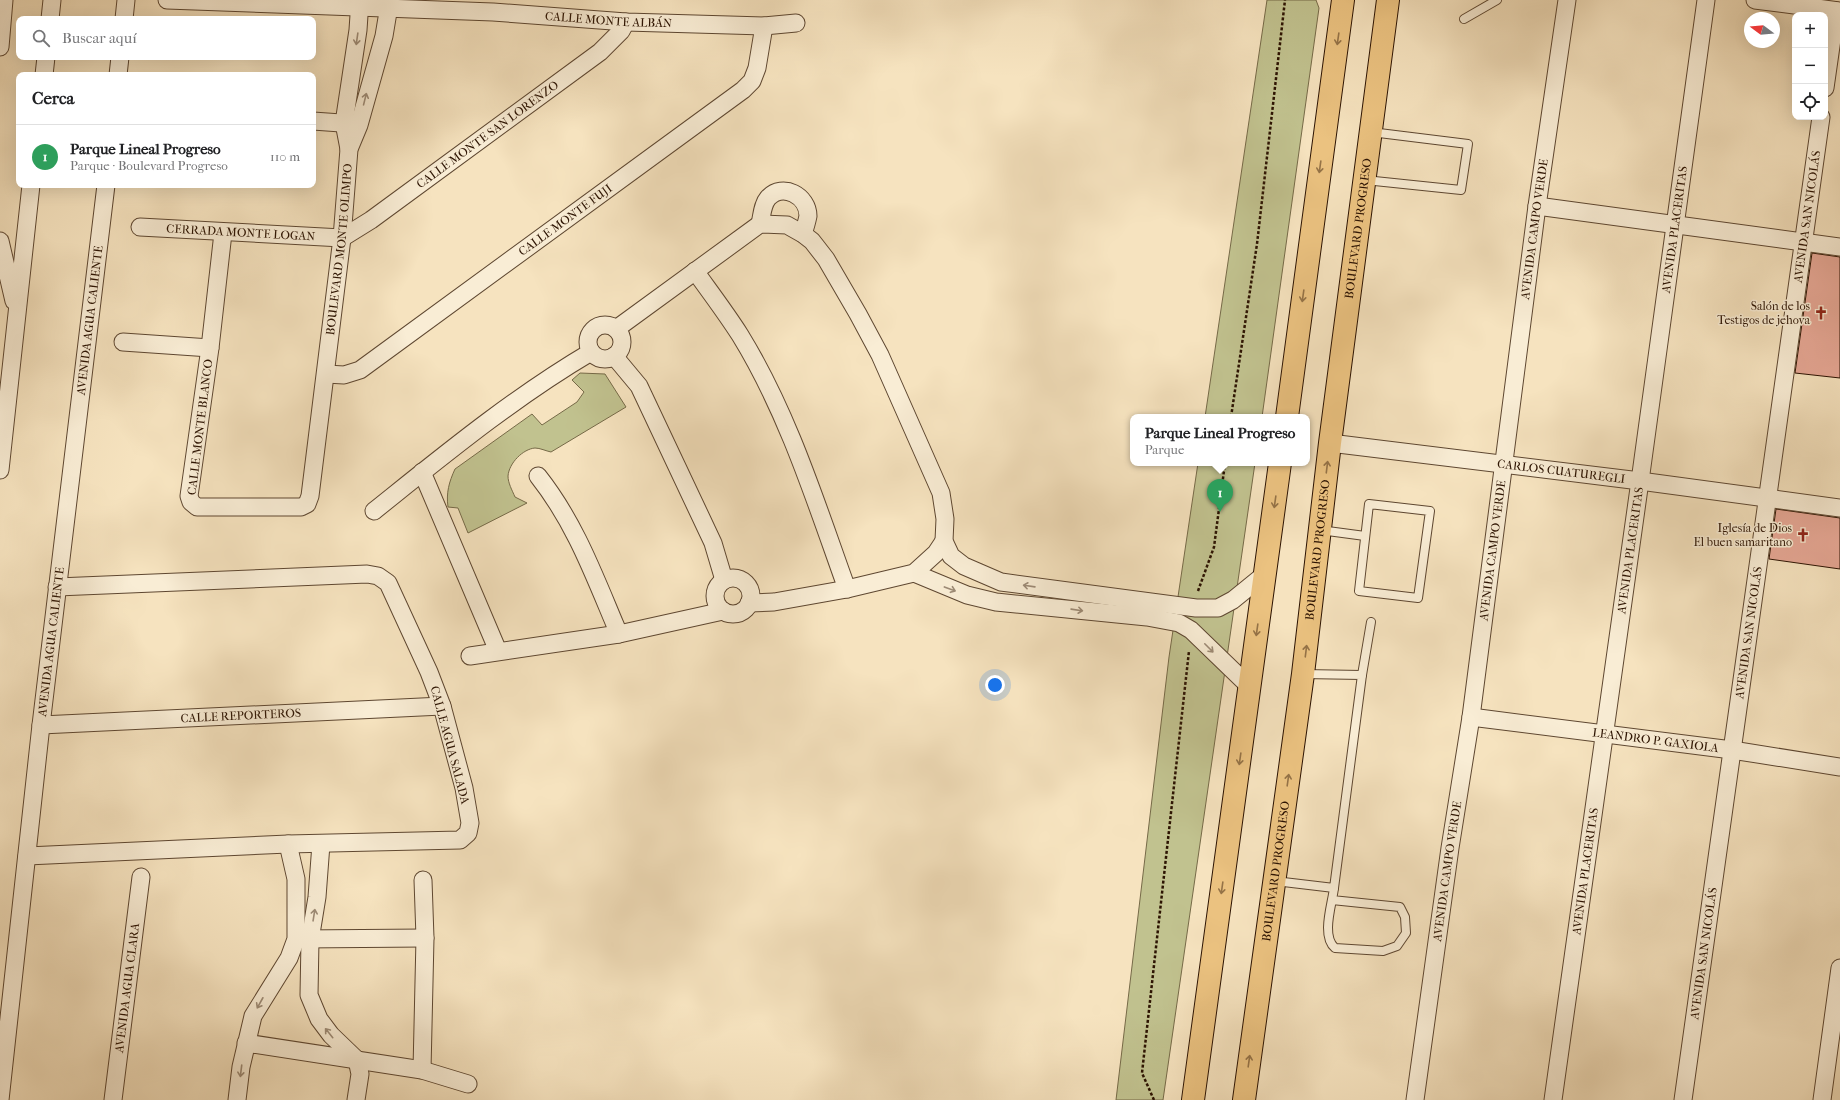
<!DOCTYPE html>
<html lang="es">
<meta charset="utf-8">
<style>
:root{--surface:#fff;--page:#f6f6f6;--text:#202124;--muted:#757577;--line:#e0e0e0;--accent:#8f2418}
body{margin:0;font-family:"IM FELL French Canon",serif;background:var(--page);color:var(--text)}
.controls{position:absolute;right:12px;top:12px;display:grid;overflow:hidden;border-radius:8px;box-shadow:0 4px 16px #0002}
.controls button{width:36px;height:36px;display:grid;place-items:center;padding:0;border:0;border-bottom:1px solid var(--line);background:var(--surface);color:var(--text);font:20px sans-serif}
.compass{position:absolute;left:1744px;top:12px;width:36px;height:36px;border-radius:50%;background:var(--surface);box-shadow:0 4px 16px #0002;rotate:286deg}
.you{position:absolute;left:995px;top:685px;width:14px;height:14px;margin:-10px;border:3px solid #fff;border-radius:50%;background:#1a73e8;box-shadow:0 0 0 6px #1a73e833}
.badge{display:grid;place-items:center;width:26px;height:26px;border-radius:50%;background:var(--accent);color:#fff;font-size:13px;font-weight:700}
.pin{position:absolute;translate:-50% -33px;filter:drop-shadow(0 1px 2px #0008)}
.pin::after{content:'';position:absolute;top:21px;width:14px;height:12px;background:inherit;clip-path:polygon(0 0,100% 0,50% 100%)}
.popup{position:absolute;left:1130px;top:414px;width:180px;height:52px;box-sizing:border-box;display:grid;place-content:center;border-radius:8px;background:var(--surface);filter:drop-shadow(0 1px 3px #0005);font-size:13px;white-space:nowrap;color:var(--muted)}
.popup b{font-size:15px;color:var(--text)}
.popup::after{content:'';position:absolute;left:50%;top:100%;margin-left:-8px;border:8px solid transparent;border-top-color:var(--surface)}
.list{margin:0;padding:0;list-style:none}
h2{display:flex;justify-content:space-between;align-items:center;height:52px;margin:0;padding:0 16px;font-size:17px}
h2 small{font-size:13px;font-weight:400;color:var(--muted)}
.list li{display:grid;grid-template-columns:26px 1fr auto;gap:12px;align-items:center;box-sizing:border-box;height:64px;padding:0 16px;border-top:1px solid var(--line)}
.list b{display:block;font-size:15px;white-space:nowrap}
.list p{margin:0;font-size:13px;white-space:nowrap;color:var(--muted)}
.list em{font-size:13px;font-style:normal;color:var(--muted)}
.icon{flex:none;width:22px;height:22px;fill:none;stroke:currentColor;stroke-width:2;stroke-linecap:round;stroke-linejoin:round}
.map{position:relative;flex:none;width:1840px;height:1100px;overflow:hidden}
.search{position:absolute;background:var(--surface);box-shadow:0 4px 16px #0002;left:16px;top:16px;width:300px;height:44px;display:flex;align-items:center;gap:10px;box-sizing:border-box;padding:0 14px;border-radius:8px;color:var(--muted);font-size:15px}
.panel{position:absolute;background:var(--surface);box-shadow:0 4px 16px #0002;left:16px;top:72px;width:300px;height:116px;border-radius:8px}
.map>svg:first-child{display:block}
.green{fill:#c1c28f;stroke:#766a48}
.building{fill:#e6a795;stroke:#2c1302}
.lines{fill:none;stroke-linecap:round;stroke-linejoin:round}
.service-casing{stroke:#5e4731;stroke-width:10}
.minor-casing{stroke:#5e4731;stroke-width:19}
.primary-casing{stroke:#2c1302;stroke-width:24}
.path{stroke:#2c1302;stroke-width:2.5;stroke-dasharray:3 2;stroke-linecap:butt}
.service{stroke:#f9edd5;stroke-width:8}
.minor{stroke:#f9edd5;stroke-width:17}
.primary{stroke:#ebc280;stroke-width:22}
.oneway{stroke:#9d8b76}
.oneway2{stroke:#957347}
.labels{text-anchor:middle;stroke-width:3;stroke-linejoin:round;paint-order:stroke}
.street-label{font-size:12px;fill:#2c1302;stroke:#f9edd5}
.poi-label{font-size:12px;fill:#2c1302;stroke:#f9edd5;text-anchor:end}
</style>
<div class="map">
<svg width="1840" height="1100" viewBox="0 0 1840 1100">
<rect width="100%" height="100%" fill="#f6e3bf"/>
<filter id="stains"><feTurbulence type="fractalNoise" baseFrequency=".005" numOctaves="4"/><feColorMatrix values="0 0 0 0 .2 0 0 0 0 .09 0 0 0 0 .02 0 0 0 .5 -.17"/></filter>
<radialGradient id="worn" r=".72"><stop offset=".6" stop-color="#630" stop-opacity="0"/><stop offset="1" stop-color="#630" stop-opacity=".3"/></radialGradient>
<g class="green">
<polygon points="1267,0 1316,0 1319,8 1262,417 1205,417"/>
<path d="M580,373L605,374L626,407L551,452C546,451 540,448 535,448C523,449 509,463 508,476C508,483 512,490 515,497L527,503L468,533L458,508L448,507C446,493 449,482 455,469L532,414L542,425L577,402L584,392L572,380Z"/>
<polygon points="1198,463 1255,463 1163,1100 1116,1100 1169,657"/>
</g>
<g class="building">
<polygon points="1812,253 1840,257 1840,378 1795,373"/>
<polygon points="1776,509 1840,518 1840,569 1769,559"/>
</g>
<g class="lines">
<g class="service-casing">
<g id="service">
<polyline points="1464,19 1497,0"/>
<polyline points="1365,180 1461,190 1468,144 1371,132"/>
<polygon points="1369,504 1430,511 1418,598 1359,591"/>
<polyline points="1320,530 1365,536"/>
<polyline points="1362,675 1371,622"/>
<polyline points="1275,881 1334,888 1362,675 1303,674"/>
<path d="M1332,900L1400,907L1405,917L1406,933L1397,946L1383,951L1335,948C1321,936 1332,905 1334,888"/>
</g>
</g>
<g class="minor-casing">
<g id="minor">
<path id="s1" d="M167,0L493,12L626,22L764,26L796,23"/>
<polyline points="1755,0 1840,11"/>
<polyline points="50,19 52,0"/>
<polyline points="124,19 126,0"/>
<polyline points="0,47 4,0"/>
<polyline points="44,75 46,57"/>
<polyline points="118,75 120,57"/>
<polyline points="1825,88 1836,11"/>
<polyline points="313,121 355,124"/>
<polyline points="349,149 344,123 358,30 360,0"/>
<polyline points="1537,206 1840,247"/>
<path d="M760,224C762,216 762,205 768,198C783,182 808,196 808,216C807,221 805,228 803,234"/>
<path id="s2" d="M140,227L342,238L371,220L600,52L621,31L626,22"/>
<path id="s3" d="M223,233L210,348L189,496L191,502L197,507H301L307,504L310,496L342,238L349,149L359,125L384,36L390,0"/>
<polyline points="0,241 14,301"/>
<path d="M695,271C710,292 726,313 740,335C788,413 816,503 847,589"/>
<circle cx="605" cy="342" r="17"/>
<polyline points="616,329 760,224 787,225 803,234 812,241 826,259 858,314 880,355 941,493 945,519 944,541 951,556 964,566 1001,582 1196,608 1218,608 1233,600 1265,574"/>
<polyline points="123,342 210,348"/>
<polyline points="614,356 639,386 713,543 724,580"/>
<path id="s4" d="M326,374L344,375L360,370L743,90L752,81L757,68L764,26"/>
<path id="s5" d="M1330,443L1640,481L1840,508"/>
<polyline points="0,470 31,185"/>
<polyline points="422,472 498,651"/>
<path d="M538,476C576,524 595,578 619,634"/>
<path d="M374,511C444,455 513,398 591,352"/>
<polyline points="914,573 967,595 996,602 1147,617 1179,623 1191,630 1250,687"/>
<circle cx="733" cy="596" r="18"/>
<polyline points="749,603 774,602 847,589 914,573 936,553 944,541"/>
<polyline points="470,656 619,634 723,611"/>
<path id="s6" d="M1471,717L1732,750L1840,767"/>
<path id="s7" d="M41,725L442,706"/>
<polyline points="321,844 317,897 310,940 309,995 319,1019 331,1035 357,1060 360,1074 356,1100"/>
<polyline points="27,856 288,844 460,840 468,833 470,823 464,788 442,706 429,672 388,583 378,576 367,574 57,587"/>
<polyline points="300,939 425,938"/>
<polyline points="246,1043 422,1070 468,1084"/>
<polyline points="422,1070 425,938 423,880"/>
<path id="s8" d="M0,1100L41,725L106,185"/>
<path id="s9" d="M113,1100L141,877"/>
<polyline points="237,1100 241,1067 253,1016 289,958 296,939 296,879 288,844"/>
<path id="s10" d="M1415,1100L1450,848L1471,717L1537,206L1567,0"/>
<path id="s11" d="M1553,1100L1640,481L1706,0"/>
<path id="s12" d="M1683,1100L1821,117"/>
<polyline points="1822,1100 1840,968"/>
</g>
</g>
<g class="primary-casing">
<g id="primary">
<polyline points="1287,417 1343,0"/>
<polyline points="1193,1100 1280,463"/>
<path id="s13" d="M1244,1100L1303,674L1330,443L1388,0"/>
</g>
</g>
<g class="path">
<polyline points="1231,417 1257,244 1285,0"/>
<polyline points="1198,591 1214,547 1225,463"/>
<polyline points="1154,1100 1142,1073 1189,651"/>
</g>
<use href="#service" class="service"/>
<use href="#minor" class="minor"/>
<use href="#primary" class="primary"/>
</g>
<defs><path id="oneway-shaft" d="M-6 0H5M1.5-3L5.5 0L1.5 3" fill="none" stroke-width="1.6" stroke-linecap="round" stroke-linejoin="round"/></defs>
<g class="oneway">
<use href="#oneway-shaft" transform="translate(357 39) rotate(98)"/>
<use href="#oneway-shaft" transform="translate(365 99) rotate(-76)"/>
<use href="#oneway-shaft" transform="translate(1029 586) rotate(-172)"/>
<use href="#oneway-shaft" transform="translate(950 589) rotate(20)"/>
<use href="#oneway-shaft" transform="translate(1077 610) rotate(8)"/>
<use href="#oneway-shaft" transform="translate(1209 648) rotate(45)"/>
<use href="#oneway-shaft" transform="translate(314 915) rotate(-81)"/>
<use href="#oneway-shaft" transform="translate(260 1003) rotate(119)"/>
<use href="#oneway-shaft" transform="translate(329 1033) rotate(-129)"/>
<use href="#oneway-shaft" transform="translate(241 1071) rotate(97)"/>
</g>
<g class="oneway2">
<use href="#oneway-shaft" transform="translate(1338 39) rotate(98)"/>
<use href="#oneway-shaft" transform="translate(1320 167) rotate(98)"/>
<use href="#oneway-shaft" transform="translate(1303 296) rotate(98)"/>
<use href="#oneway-shaft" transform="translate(1327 467) rotate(-83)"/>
<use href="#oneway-shaft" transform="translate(1275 502) rotate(98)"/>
<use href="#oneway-shaft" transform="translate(1257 630) rotate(98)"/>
<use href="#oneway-shaft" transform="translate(1306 651) rotate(-83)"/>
<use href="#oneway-shaft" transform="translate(1240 759) rotate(98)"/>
<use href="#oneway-shaft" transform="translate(1288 780) rotate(-82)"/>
<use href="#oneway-shaft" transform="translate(1222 888) rotate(98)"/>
<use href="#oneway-shaft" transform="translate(1249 1061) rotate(-82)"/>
</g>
<defs>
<g id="church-bare" transform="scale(1.08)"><path d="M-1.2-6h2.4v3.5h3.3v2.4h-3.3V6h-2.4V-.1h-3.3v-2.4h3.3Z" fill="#8f2418" stroke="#f9edd5" stroke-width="2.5" paint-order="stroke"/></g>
</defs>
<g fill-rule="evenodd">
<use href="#church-bare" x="1821" y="313"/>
<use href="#church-bare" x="1803" y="535"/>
</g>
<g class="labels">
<g class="street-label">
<text dy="4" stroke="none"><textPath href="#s1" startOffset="442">CALLE MONTE ALBÁN</textPath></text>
<text dy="4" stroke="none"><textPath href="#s2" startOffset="381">CALLE MONTE SAN LORENZO</textPath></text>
<text dy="4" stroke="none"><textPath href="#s12" startOffset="892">AVENIDA SAN NICOLÁS</textPath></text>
<text dy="4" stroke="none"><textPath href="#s4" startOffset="289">CALLE MONTE FUJI</textPath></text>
<text dy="4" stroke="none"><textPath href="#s13" startOffset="879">BOULEVARD PROGRESO</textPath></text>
<text dy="4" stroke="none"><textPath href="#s10" startOffset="879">AVENIDA CAMPO VERDE</textPath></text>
<text dy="4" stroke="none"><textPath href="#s11" startOffset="879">AVENIDA PLACERITAS</textPath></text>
<text dy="4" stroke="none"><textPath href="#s2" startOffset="101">CERRADA MONTE LOGAN</textPath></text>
<text dy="4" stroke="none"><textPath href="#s3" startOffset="647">BOULEVARD MONTE OLIMPO</textPath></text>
<text dy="4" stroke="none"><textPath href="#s8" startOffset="785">AVENIDA AGUA CALIENTE</textPath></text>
<text transform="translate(200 427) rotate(-83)" y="4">CALLE MONTE BLANCO</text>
<text dy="4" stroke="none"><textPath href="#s5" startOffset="233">CARLOS CUATUREGLI</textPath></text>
<text dy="4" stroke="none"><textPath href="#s13" startOffset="555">BOULEVARD PROGRESO</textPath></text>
<text dy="4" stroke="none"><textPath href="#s10" startOffset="555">AVENIDA CAMPO VERDE</textPath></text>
<text dy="4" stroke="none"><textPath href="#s11" startOffset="555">AVENIDA PLACERITAS</textPath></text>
<text dy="4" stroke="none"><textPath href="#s12" startOffset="472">AVENIDA SAN NICOLÁS</textPath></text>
<text dy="4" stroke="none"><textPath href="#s8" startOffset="461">AVENIDA AGUA CALIENTE</textPath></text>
<text dy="4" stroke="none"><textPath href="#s7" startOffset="200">CALLE REPORTEROS</textPath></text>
<text dy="4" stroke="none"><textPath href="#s6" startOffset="186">LEANDRO P. GAXIOLA</textPath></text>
<text transform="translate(450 745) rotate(75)" y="4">CALLE AGUA SALADA</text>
<text dy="4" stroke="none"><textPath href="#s13" startOffset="231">BOULEVARD PROGRESO</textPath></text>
<text dy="4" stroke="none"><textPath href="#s10" startOffset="231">AVENIDA CAMPO VERDE</textPath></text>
<text dy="4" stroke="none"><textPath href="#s11" startOffset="231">AVENIDA PLACERITAS</textPath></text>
<text dy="4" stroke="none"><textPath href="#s12" startOffset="148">AVENIDA SAN NICOLÁS</textPath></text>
<text dy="4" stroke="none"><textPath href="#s9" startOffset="113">AVENIDA AGUA CLARA</textPath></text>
</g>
<g class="poi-label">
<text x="1810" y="310">Salón de los<tspan x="1810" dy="14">Testigos de jehova</tspan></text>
<text x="1792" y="532">Iglesía de Dios<tspan x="1792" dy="14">El buen samaritano</tspan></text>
</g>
</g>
<rect width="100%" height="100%" filter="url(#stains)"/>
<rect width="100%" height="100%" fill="url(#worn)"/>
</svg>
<div class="controls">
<button>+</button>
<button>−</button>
<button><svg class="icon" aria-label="locate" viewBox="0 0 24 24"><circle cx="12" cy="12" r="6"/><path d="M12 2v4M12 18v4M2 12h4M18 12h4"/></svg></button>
</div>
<svg class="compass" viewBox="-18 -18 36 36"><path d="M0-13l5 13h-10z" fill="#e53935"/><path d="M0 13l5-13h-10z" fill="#757577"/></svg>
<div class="you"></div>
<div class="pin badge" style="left:1220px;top:512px;background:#2e9e5b">1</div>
<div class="popup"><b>Parque Lineal Progreso</b>Parque</div>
<div class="search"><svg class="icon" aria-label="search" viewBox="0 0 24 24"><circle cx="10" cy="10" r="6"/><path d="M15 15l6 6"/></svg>Buscar aquí</div>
<section class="panel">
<h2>Cerca<small></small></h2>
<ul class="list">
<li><span class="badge" style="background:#2e9e5b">1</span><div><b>Parque Lineal Progreso</b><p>Parque · Boulevard Progreso</p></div><em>110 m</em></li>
</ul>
</section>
</div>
